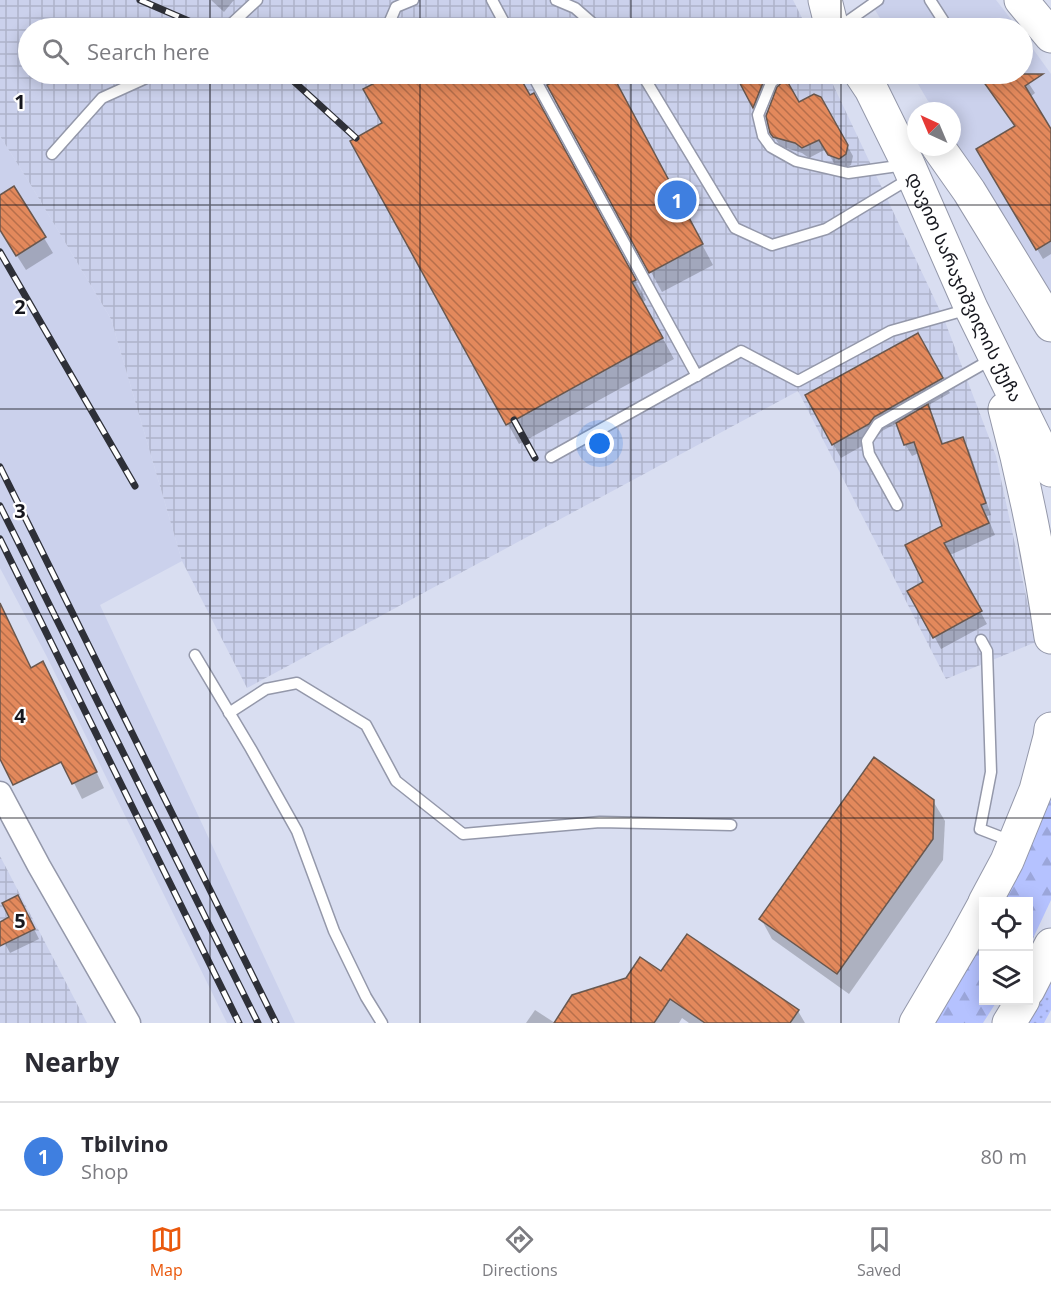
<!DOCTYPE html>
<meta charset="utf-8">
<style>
:root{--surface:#fff;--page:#f2f2f3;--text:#2b2b33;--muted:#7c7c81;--line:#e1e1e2;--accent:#ea580c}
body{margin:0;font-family:"Open Sans","Noto Sans Georgian",sans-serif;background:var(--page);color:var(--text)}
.controls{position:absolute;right:18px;bottom:18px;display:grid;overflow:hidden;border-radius:0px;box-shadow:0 3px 15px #0003}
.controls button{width:54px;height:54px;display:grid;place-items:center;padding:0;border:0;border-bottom:2px solid var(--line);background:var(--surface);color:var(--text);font:30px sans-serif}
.compass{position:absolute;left:907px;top:102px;width:54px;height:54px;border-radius:50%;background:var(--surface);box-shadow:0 3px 15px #0003;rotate:316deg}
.you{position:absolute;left:600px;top:444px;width:21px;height:21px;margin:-15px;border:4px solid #fff;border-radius:50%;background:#1a73e8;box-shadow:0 0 0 9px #1a73e833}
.badge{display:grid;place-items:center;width:39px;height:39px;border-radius:50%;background:var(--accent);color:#fff;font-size:20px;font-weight:700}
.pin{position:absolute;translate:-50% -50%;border:3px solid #fff;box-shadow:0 2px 6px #0006}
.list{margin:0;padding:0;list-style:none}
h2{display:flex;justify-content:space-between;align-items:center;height:78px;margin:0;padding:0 24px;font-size:26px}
h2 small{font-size:20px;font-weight:400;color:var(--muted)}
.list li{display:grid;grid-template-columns:39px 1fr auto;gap:18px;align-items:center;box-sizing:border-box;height:108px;padding:0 24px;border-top:2px solid var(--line)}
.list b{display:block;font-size:22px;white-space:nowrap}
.list p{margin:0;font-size:20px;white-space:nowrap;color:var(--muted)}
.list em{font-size:20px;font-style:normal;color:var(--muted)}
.icon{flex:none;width:33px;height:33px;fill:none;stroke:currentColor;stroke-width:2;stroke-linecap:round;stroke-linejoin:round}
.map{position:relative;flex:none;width:1051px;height:1023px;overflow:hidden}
.search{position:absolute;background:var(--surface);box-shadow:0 3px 15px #0003;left:18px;right:18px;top:18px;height:66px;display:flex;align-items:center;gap:15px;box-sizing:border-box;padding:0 21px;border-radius:33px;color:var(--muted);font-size:22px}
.sheet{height:186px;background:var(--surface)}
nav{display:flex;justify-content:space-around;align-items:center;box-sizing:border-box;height:84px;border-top:2px solid var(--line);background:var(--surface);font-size:16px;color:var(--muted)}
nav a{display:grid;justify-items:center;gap:3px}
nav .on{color:var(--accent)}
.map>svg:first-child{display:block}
.built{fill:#cbd1ec}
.industrial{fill:url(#industrial-grid)}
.grass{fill:url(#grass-dots)}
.forest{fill:url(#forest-firs)}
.shadow{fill:#0003}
.building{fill:url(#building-back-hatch);stroke:#69584f;stroke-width:1.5}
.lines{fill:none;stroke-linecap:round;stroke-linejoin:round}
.service-casing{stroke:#9498aa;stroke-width:13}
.minor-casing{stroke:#9498aa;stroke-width:25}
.primary-casing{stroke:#9498aa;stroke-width:35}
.service{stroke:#fff;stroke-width:10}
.minor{stroke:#fff;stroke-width:22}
.primary{stroke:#fff;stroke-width:33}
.rail-casing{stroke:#2e3038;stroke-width:7}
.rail{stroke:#fff;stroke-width:4.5;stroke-dasharray:14;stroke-linecap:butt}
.grid{fill:none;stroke:#16171e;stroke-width:1.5;stroke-opacity:0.55}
.labels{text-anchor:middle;stroke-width:4.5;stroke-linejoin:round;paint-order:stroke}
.street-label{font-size:18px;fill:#16171e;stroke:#fff}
.grid-label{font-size:20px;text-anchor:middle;font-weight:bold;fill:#16171e;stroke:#fff;stroke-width:4.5;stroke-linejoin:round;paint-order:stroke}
</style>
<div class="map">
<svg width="1051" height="1023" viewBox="0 0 1051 1023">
<defs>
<pattern id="industrial-grid" width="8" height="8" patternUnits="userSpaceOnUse" patternTransform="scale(1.5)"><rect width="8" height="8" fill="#cbd1ec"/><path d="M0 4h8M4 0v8" fill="none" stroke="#aeb3ca"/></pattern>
<pattern id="grass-dots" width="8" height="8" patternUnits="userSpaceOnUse" patternTransform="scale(1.5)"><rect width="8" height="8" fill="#b5c2ff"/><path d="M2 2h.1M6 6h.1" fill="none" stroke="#9ba6da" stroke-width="1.8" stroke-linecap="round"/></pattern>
<pattern id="forest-firs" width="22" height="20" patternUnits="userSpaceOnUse" patternTransform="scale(1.5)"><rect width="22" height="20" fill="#b5c2ff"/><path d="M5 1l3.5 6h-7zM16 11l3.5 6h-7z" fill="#9ba6da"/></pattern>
<pattern id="building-back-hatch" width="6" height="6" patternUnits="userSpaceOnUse" patternTransform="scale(1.5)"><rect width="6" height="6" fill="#e3895c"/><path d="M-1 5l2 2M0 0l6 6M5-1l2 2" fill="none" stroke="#b76f4b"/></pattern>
</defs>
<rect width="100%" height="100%" fill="#d9def1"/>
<g class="built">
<polygon points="869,0 996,0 1018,28 886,28"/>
<polygon points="1023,35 1051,74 1051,315 952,142 952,111 934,111 912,74 1022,74"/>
<polygon points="0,136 29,182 111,319 182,561 100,605 295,1023 227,1023 46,655 0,568"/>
</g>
<g class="industrial">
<polygon points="0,0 793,0 807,28 28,28 28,74 828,74 944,319 996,456 1036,642 946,679 798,391 247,688 182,561 111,319 29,182 0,136"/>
<polygon points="0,856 87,1023 0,1023"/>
</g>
<polygon class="grass" points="1051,983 1051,1010 1044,1023 1029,1023"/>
<g class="forest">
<polygon points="1051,769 1051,900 1029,947 1028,902 995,902"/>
<polygon points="983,922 984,1000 997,1001 983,1023 925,1023"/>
</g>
<g class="shadow">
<polygon points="211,0 234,0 224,12"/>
<polygon points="741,18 747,28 720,28"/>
<polygon points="488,22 492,28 476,28"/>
<polygon points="1022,73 1035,93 1030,97 1051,132 1051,254 1043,259 978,150 1016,127 979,74"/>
<polygon points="395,74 517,74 530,96 545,115 646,300 643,302 674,359 519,444 352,141 384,124 365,90"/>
<polygon points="572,74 611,74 713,265 662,292 549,86"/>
<polygon points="737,74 770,74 777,88 798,104 820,98 853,156 851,165 845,168 835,165 826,149 809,158 802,153 780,146 771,132 778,89 772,96 762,121"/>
<polygon points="0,196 44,238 53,253 26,270 0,229"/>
<polygon points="917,335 950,393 927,406 934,418 943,445 962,439 969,450 991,515 987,516 995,535 950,555 987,624 941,649 910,591 925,583 944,527 919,453 912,456 905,444 897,423 882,431 876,438 841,458 833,444"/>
<polygon points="0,610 31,669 43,663 52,678 104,788 82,799 60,755 0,756"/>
<polygon points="933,801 945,821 943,860 849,994 772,939 761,919"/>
<polygon points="23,907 39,939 10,953 0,934 0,923"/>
<polygon points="662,973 798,1011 805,1023 689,1023 682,1018 679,1023 555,1023"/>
<polygon points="535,1010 555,1023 526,1023"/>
</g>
<g class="building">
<polygon points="392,74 518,74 530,95 534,93 636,280 632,282 663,338 506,425 350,141 382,123 363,89"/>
<polygon points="569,74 612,74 703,244 649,273 547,85"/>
<polygon points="735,74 770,74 764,80 753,108"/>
<polygon points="978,74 1043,74 1025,86 1051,129 1051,241 1036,250 976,149 1015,126"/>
<polygon points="786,79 799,102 814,94 821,97 848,145 846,154 839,159 828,155 819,140 802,148 795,143 773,137 770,133 766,116 777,87"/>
<polygon points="14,186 46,237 16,256 0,230 0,195"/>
<polygon points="918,333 943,378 874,417 869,424 832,445 805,395"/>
<polygon points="928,404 942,444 963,437 986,503 981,505 989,523 944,543 982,611 933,638 907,591 923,582 905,545 942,526 914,442 904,445 896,423"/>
<polygon points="0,603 31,668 43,661 97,772 72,784 61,762 13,785 0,759"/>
<polygon points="874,757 934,800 933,839 837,974 759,919"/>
<polygon points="18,895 35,929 0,946 0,922 9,917 2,903"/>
<polygon points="687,934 799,1010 790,1023 705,1023 670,999 654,1023 554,1023 572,995 626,978 640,957 661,971"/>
</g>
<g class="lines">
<g class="service-casing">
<g id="service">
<polyline points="492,0 507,28"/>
<polyline points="556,0 575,8 598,28"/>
<polyline points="930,0 948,28"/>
<polyline points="227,28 257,0"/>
<polyline points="387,28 396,7 413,0"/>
<polyline points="838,28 878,0"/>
<polyline points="532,74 697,376"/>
<polyline points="642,74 735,228 772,245 826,229 909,179"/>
<polyline points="780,74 771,83 758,115 763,136 771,147 796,161 848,173 905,165"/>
<polyline points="52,154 102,98 155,74"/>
<polyline points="551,457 741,351 798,381 891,331 969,309"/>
<polyline points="897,505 869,454 867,441 878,424 992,359"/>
<polyline points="981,640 987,651 991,772 980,829 1011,841"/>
<polyline points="195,655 251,749 297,831 334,931 366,997 382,1023"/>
<polyline points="229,713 266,689 297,683 366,725 396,781 463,834 600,822 731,825"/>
</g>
</g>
<g class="minor-casing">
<polyline id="minor" points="0,793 39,866 129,1023"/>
</g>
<g class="primary-casing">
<g id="primary">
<polyline points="825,0 832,28"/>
<polyline points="1021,0 1051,36"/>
<path id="s1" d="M861,74L871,89L908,164L971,308L1051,470"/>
<polyline points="938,147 969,191 1051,325"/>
<path d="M1005,409C1025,484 1040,560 1051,637"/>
<polyline points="985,902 1007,861 1036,790 1050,737 1051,729"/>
<polyline points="1028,990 1051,945"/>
<polyline points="916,1023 962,945 984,905"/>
<polyline points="1009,1023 1023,1000"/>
</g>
</g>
<use href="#service" class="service"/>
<use href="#minor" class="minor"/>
<use href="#primary" class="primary"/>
<g class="rail-casing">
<g id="rail">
<polyline points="140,0 205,28"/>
<polyline points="284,74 289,77 356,138"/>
<polyline points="0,252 135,486"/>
<polyline points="514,420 535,458"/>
<polyline points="0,467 276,1023"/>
<polyline points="0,506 258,1023"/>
<polyline points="0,539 239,1023"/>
</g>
</g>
<use href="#rail" class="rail"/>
</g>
<path class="grid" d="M210,0V28M420,0V28M631,0V28M841,0V28M210,74V1023M420,74V1023M631,74V1023M841,74V1023M0,205H1051M0,409H1051M0,614H1051M0,818H1051"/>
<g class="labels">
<g class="street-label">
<text dy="6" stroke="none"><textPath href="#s1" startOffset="237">დავით სარაჯიშვილის ქუჩა</textPath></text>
</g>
</g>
<g class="grid-label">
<text x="20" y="109">1</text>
<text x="20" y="314">2</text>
<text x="20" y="518">3</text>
<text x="20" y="723">4</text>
<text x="20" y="928">5</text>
</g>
</svg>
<div class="controls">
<button><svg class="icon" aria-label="locate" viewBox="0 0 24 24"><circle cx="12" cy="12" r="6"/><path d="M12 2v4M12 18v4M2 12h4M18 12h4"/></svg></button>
<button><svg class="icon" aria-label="layers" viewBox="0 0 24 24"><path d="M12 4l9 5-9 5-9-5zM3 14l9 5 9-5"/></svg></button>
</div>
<svg class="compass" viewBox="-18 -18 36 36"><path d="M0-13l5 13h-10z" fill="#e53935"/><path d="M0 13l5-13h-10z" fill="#7c7c81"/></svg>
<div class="you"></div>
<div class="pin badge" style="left:677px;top:200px;background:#3f7fe0">1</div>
<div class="search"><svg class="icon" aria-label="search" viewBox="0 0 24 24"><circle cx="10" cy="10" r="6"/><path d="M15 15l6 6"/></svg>Search here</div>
</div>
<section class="sheet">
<h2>Nearby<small></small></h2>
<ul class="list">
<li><span class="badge" style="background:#3f7fe0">1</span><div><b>Tbilvino</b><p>Shop</p></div><em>80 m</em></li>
</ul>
</section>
<nav>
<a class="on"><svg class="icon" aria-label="map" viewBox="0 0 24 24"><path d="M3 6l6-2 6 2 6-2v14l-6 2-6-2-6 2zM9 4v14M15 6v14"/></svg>Map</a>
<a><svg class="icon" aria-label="directions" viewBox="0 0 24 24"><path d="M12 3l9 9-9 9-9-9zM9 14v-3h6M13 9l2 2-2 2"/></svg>Directions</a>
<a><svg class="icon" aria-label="saved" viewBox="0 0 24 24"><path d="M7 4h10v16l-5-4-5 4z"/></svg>Saved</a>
</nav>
